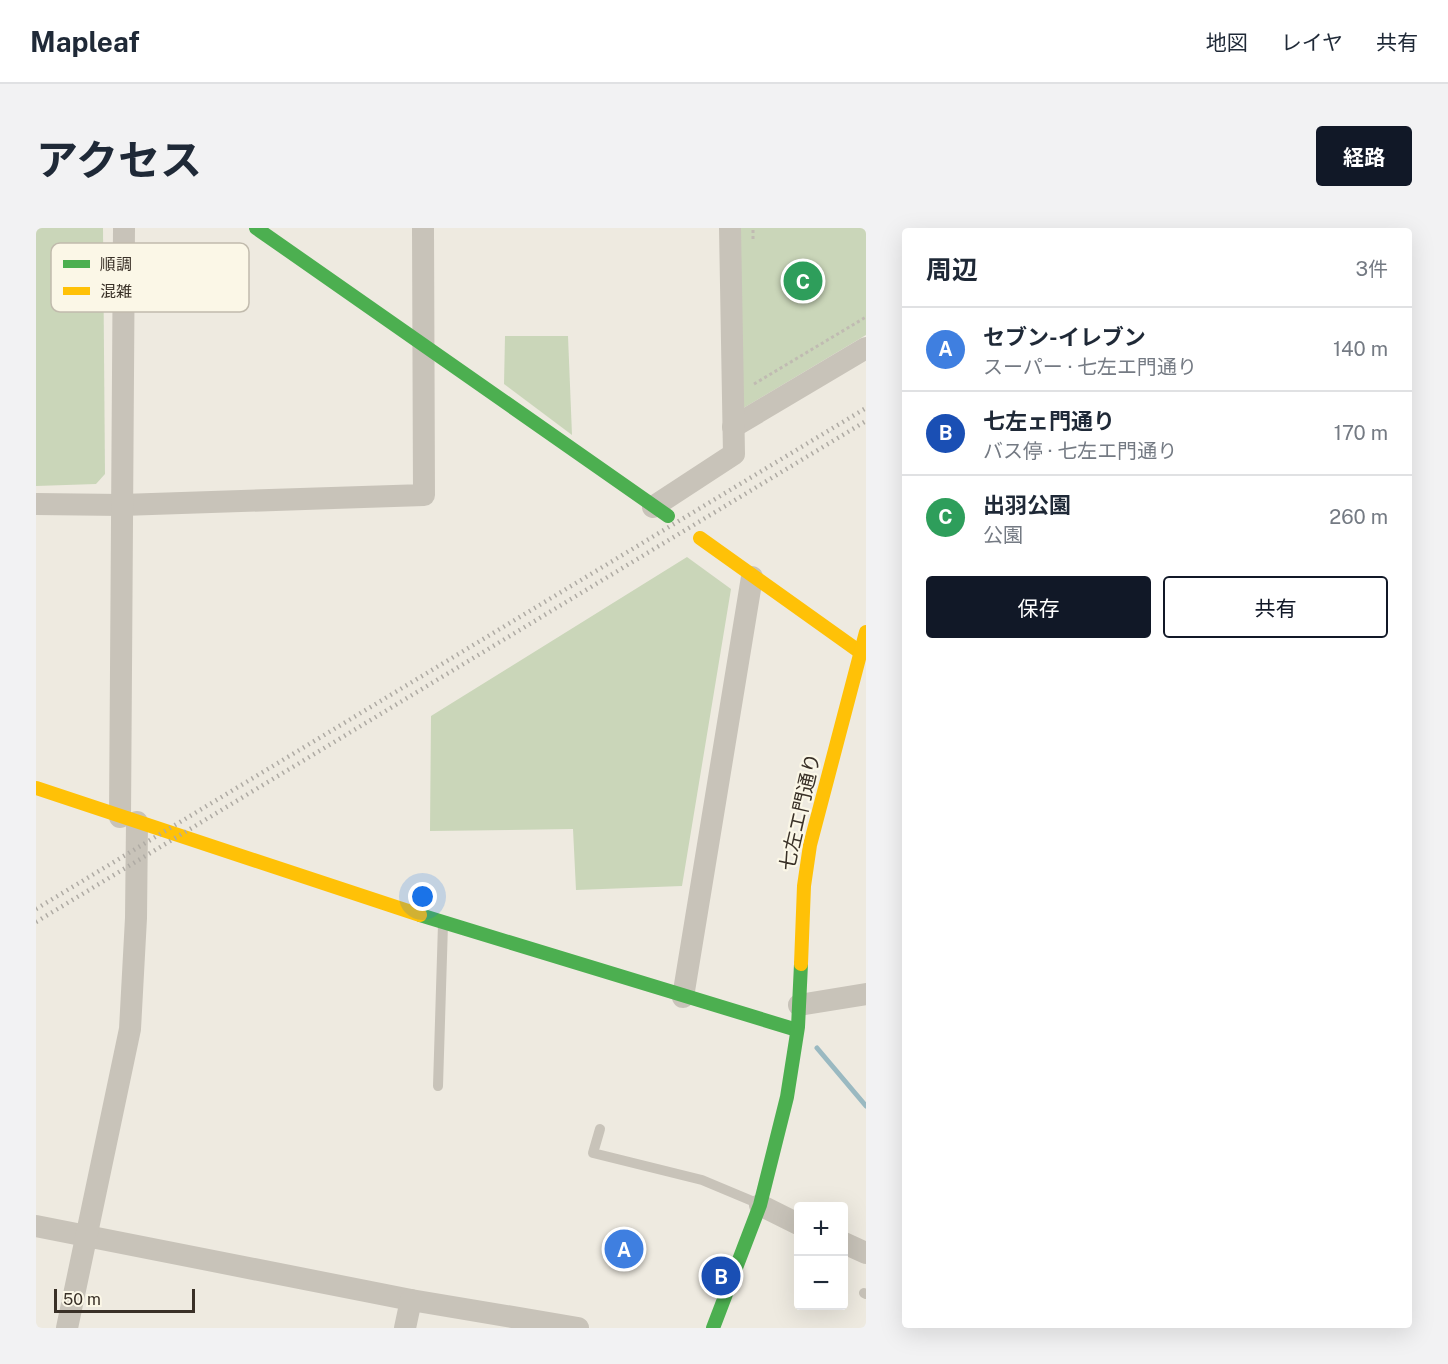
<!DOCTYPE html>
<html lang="ja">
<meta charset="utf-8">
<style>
:root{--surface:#fff;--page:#f2f2f3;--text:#1f2937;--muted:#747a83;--line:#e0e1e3;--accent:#111827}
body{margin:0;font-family:"Public Sans","Noto Sans JP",sans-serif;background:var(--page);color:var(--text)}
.controls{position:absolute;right:18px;bottom:18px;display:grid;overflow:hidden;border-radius:6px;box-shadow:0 6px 24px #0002}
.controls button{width:54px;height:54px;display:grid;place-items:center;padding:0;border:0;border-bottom:2px solid var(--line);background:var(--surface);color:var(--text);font:30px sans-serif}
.scale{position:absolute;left:18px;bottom:15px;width:141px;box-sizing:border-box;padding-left:6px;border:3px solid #393027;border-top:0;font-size:16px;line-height:21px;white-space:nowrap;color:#393027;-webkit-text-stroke:4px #fbf7e7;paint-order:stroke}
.you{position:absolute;left:387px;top:669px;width:21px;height:21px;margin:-15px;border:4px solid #fff;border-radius:50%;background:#1a73e8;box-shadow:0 0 0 9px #1a73e833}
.badge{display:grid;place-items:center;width:39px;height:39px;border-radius:50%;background:var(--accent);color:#fff;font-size:20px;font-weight:700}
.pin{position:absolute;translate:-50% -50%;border:3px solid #fff;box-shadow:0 2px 6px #0006}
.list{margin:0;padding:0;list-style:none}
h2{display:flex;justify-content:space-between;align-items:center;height:78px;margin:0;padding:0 24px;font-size:26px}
h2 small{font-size:20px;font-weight:400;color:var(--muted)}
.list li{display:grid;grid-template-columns:39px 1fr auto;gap:18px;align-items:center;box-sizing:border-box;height:84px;padding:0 24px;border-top:2px solid var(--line)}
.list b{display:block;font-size:22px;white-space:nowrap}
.list p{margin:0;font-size:20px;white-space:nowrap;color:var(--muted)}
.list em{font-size:20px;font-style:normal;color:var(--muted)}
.actions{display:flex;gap:12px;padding:18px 24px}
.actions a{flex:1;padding:14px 0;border:2px solid var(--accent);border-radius:6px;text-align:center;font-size:21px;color:var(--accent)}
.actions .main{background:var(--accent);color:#fff}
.map{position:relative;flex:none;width:830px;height:1100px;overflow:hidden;border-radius:6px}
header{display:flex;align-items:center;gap:36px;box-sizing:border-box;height:84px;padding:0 30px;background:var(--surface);border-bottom:2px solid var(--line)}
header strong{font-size:28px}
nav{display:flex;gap:33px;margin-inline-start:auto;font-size:21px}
.intro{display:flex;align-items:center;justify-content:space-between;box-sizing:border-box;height:144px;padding:0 36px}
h1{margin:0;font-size:42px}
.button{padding:15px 27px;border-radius:6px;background:var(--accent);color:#fff;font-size:21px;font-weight:700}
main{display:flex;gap:36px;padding:0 36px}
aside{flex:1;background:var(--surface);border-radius:6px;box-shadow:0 6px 24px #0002}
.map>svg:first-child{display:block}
.green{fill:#cad6b9}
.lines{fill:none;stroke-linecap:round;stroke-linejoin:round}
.stream{stroke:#9ab9c1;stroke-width:5}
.path{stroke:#c0bbb2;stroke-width:3;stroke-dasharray:3 3;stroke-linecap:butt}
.lane{stroke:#c8c3b9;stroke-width:10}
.street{stroke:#c8c3b9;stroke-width:22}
.fast{stroke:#4caf50;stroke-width:14}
.slow{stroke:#ffc107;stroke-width:14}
.rail{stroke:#afaba4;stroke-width:4.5;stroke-dasharray:1.5 4.5;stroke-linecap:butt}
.labels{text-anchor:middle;stroke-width:4.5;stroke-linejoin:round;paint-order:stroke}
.street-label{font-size:20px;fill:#393027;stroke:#fbf7e7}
.key{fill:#fbf7e7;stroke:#c1bbad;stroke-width:1.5}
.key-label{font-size:16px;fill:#393027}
</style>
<header>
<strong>Mapleaf</strong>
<nav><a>地図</a><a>レイヤ</a><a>共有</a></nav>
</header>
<div class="intro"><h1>アクセス</h1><a class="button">経路</a></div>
<main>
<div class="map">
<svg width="830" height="1100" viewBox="0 0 830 1100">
<rect width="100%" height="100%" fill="#eeeae0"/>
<g class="green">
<polygon points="0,0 67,0 69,246 60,256 0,258"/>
<polygon points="704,0 830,0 830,107 704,182"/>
<polygon points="469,108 532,108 536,207 468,156"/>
<polygon points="651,329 695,361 646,658 540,662 537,601 394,603 395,488"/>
</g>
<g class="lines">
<polyline class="stream" points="781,820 830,878"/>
<g class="path">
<polyline points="717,11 717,0"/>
<polyline points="718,156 830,89"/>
</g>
<g class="lane">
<polyline points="402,858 407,696"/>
<polyline points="564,901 557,925 666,952 721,975"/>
<polyline points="828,1065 830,1066"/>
</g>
<g class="street">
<polyline points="697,199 830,120"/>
<polyline points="0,276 86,277 388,267 387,0"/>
<polyline points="617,279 698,226 694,0"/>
<polyline points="84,589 88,0"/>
<polyline points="647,769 716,349"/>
<polyline points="763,777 830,766"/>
<polyline points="724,977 762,996"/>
<polyline points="0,998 375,1072 542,1100"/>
<polyline points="808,1015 830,1025"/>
<polyline points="31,1100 94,801 100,690 101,594"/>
<polyline points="369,1100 375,1072"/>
</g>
<g class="fast">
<polyline points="220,0 632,288"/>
<polyline points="384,687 761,802"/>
<polyline points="677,1100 724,977 751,869 762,799 765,736"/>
</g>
<g class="slow">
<polyline points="664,310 824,424"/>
<polyline points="0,560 384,687"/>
<polyline points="765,736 768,658 774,617 830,404"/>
</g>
<g class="rail">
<polyline points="0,681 830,180"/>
<polyline points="0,694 830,193"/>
</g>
</g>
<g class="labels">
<g class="street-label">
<text transform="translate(764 584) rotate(-77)" y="7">七左エ門通り</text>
</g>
</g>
<rect x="15" y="15" width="198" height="69" rx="9" class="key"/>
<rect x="27" y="32" width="27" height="8" fill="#4caf50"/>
<rect x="27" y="59" width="27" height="8" fill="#ffc107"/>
<g class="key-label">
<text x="64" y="42">順調</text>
<text x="64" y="69">混雑</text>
</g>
</svg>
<div class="controls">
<button>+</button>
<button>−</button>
</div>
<div class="scale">50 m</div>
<div class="you"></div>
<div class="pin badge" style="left:588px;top:1021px;background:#3f7fe0">A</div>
<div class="pin badge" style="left:685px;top:1048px;background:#1a4fb4">B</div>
<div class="pin badge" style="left:767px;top:53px;background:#2e9e5b">C</div>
</div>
<aside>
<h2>周辺<small>3件</small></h2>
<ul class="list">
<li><span class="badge" style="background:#3f7fe0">A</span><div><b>セブン-イレブン</b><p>スーパー · 七左エ門通り</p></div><em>140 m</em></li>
<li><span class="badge" style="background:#1a4fb4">B</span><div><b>七左ェ門通り</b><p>バス停 · 七左エ門通り</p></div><em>170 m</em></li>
<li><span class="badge" style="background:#2e9e5b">C</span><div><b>出羽公園</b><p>公園</p></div><em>260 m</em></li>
</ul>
<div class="actions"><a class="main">保存</a><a>共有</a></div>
</aside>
</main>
